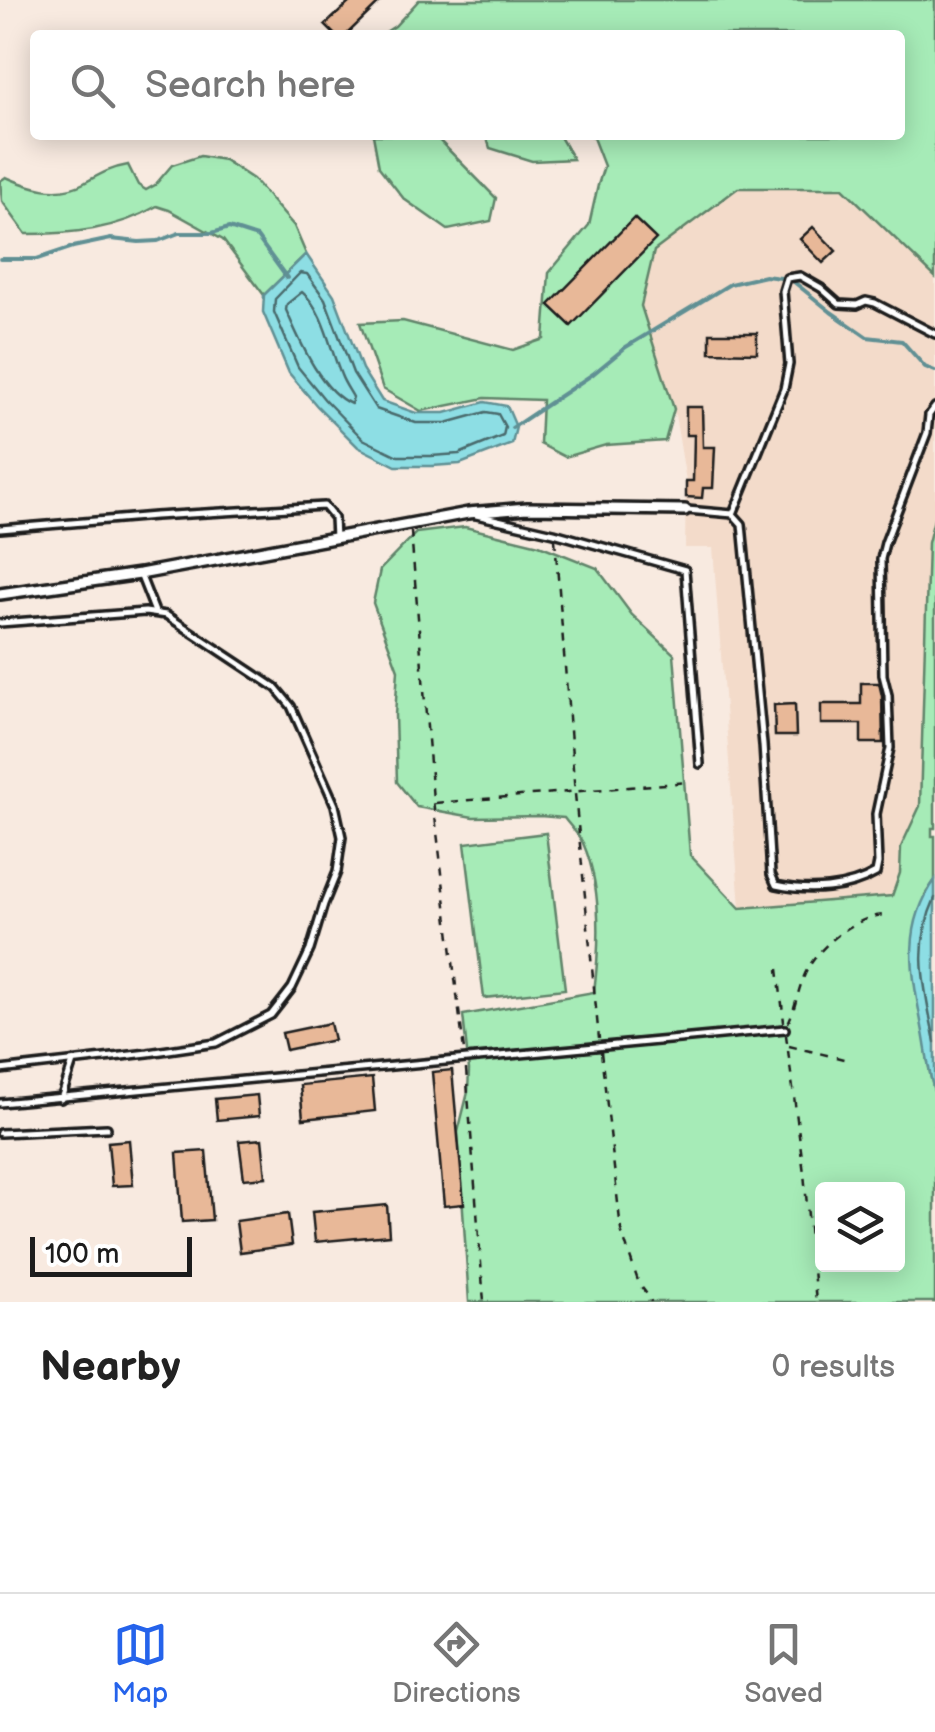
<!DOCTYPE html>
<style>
:root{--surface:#fff;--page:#f2f2f2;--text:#222;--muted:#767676;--line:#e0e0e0;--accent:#2563eb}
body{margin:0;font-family:"Balsamiq Sans",sans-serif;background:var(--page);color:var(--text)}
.controls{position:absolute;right:30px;bottom:30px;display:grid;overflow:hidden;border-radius:10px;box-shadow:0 5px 25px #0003}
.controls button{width:90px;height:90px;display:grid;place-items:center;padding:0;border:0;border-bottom:2px solid var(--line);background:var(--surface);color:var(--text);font:50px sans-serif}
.scale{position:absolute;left:30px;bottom:25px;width:162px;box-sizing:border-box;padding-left:10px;border:5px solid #1c1c1c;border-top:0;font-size:28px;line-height:35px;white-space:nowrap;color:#1c1c1c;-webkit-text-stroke:8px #fff;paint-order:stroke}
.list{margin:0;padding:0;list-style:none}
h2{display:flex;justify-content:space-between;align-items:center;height:130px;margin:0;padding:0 40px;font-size:42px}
h2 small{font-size:32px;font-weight:400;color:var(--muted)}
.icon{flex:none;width:55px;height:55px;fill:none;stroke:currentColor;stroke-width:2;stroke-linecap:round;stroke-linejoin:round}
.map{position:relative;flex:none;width:935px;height:1302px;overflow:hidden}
.search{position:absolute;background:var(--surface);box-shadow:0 5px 25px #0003;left:30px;right:30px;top:30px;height:110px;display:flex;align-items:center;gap:25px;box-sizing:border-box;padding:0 35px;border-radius:10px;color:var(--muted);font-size:38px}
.sheet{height:290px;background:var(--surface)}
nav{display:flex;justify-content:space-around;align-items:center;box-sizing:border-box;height:140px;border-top:2px solid var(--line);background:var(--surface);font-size:28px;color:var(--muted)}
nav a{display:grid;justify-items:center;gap:5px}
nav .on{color:var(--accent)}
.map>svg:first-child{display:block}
.built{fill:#f3dbca}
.green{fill:#a6ebb7;stroke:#61846a;stroke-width:2.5;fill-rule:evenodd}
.water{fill:#8ddee4;stroke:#609094;stroke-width:2.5}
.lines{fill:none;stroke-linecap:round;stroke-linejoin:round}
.shore{stroke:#496a6c;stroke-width:2.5}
.stream{stroke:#609094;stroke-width:4}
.building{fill:#e8b898;stroke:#1c1c1c;stroke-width:2.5}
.service-casing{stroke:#1c1c1c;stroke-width:12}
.minor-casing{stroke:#1c1c1c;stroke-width:16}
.path{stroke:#1c1c1c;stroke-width:2.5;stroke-dasharray:8 8;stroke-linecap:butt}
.service{stroke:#fff;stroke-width:5}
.minor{stroke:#fff;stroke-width:9}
</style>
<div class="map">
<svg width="935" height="1302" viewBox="0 0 935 1302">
<rect width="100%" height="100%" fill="#f8eae0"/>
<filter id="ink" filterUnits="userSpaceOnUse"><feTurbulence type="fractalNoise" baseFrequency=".01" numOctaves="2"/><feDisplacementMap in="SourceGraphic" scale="20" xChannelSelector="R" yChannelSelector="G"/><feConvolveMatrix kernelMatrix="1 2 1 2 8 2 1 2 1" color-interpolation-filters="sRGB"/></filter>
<g filter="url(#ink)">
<polygon class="built" points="738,188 843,188 935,277 935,506 928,543 920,806 901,847 900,873 892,896 740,908 713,548 685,548 686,481 674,409 641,306 654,251"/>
<g class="green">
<polygon points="419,0 935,0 935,277 843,188 738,188 654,251 641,306 674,409 665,441 606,445 565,457 540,444 542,400 485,398 421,411 383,389 360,323 403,321 513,350 544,339 549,273 589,225 598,185 604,166 592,135 900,135 900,35 381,35 395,26"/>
<polygon points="373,135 434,135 496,198 491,221 448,230 404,199 379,167"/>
<polygon points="486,135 559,135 573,159 532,161 490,148"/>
<path d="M200,156L224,160L253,179L294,226L306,254L264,295L223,240L169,210L157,206C116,230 72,234 26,234L2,201L0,181L6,177C31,188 58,197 84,183C99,175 110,168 128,165L138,185L146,190L155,185L172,165Z"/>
<path d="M935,515V828H932V836H935V880L925,895C925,961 917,1031 935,1095V1302H469L458,1132L468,1092L469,1070L463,1015L594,992C600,946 602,886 583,843C578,834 570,826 564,818L540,816L473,817L417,807L397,782L395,715L398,670L373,603L380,570L416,533L465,527L539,545L597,568L632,615L674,654L690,855L740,908L892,896L900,873L901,847L920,806L928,543ZM822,1190H898V1264H822Z"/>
<polygon points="546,833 565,989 484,998 465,843"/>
</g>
<g class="water">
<polygon points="306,254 334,295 362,369 382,401 416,413 445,413 485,402 507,406 516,427 512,444 460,464 432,466 396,466 358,447 317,406 289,373 263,312 264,295"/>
<path d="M935,880V1095C929,1074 927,1054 923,1032C913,977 900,930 935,880Z"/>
</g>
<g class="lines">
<g class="shore">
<polygon points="300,273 307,274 325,299 353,373 376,409 416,423 446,423 486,412 498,414 505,427 503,436 459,454 431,456 398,456 363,439 325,400 298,367 274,312 275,299"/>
<path d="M302,292C324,310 330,349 341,375C344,383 349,390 353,397L351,404C320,391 299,339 286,310L287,304Z"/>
<path d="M935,898C912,949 925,989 935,1042"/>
</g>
<g class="stream">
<polyline points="0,259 37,259 73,247 111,239 139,242 158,241 179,233 212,233 229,228 257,237 287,278"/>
<polyline points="794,282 831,312 867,337 902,341 925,367 935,371"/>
<polyline points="512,428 593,374 626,347 730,284 765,276 781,278"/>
</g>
</g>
<g class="building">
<polygon points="352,0 382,0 346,35 335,35 325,25"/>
<polygon points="634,218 656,239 571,326 549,305"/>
<polygon points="813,227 836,251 823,263 800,239"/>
<polygon points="710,333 757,333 757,353 710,352"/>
<polygon points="686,407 702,407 703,447 715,447 713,488 703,488 702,498 686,497 686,481 693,481 694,435 686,435"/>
<polygon points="861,683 879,683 882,696 883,743 861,743 861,724 821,724 821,704 861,704"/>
<polygon points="795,704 796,736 775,736 774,705"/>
<polygon points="330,1023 334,1040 286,1050 282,1033"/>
<polygon points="452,1070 464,1204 444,1206 432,1072"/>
<polygon points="372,1078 375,1111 303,1119 300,1085"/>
<polygon points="257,1095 259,1116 217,1120 215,1099"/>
<polygon points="262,1139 266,1177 244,1179 239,1141"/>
<polygon points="129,1140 133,1185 112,1186 108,1142"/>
<polygon points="206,1151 212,1220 182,1222 177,1153"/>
<polygon points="387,1205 389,1235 315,1242 312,1212"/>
<polygon points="288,1214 292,1245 240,1252 236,1221"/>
</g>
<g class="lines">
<g class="service-casing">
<g id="service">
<polyline points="687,510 733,514"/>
<path d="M733,514L742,524L763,745L771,874L776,885C809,892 847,890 876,873L878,863L876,814L890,748L888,695L883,675L881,559L885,543L927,433L929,415L935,407"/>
<polyline points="733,514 784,389 789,364 783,291 787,278 800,276 821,288 839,304 857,305 866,301 875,303 935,334"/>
<polyline points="476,515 554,533 685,570 700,764"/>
<polyline points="0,529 155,516 324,506 334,518 335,538"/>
<polyline points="140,574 155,612"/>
<polyline points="0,623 145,612 166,615 276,688 291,706 335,805 342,837 337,872 324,904 310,950 292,988 271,1015 216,1043 148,1053 0,1070"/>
<polyline points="61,1099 73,1062"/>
<polyline points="0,1103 785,1029"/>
<polyline points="0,1133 107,1128"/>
</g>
</g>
<g class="minor-casing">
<polyline id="minor" points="0,594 140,574 468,513 527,508 685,510"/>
</g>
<g class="path">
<polyline points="411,532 433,800 464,1051"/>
<polyline points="555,539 575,794 599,1039"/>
<polyline points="435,803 689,782"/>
<polyline points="778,969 784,1022"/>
<path d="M788,1023C795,1009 797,994 803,979C813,950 855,915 886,915"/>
<polyline points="786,1035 804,1173 816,1302"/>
<polyline points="789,1046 848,1060"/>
<polyline points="601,1052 621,1230 639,1284 650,1298 651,1302"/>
<polyline points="466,1069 484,1302"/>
</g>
<use href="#service" class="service"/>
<use href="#minor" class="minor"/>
</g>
</g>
</svg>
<div class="controls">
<button><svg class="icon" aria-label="layers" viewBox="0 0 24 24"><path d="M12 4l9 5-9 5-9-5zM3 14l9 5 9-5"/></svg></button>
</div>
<div class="scale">100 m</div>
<div class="search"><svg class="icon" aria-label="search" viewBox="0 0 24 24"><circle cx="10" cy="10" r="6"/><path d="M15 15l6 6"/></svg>Search here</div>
</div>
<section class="sheet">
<h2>Nearby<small>0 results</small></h2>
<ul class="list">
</ul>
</section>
<nav>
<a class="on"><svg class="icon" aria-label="map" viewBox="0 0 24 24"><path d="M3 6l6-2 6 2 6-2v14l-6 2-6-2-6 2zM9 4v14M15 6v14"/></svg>Map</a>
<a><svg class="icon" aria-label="directions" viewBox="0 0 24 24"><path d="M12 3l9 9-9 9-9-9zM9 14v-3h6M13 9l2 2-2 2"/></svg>Directions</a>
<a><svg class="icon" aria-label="saved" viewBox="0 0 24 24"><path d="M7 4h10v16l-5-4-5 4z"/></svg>Saved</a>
</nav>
